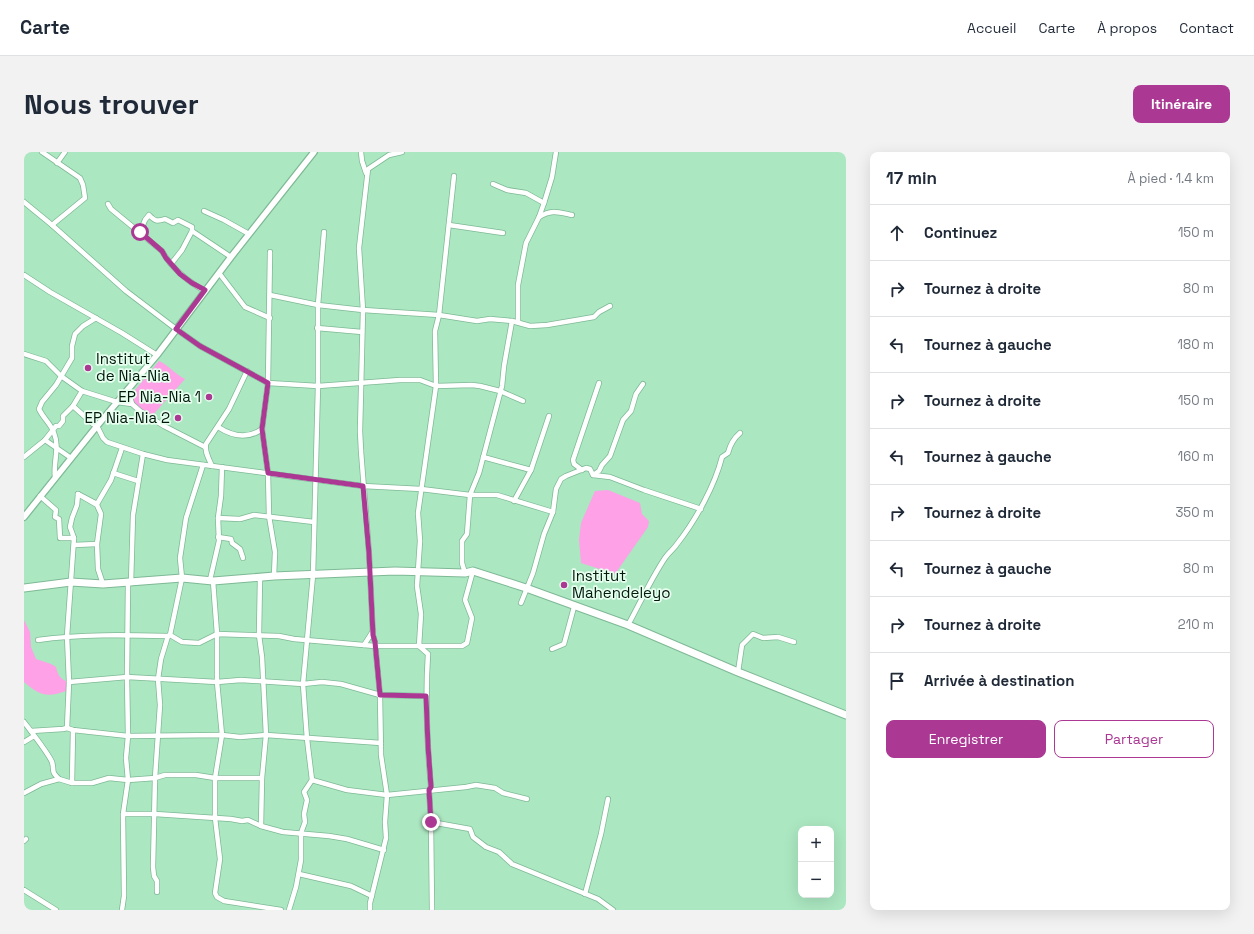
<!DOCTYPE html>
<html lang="fr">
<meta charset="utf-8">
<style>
:root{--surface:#fff;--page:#f2f2f3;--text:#1f2937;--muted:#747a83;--line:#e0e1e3;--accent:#ab3994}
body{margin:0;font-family:"Space Grotesk",sans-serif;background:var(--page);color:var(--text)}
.controls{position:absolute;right:12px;bottom:12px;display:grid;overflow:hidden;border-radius:8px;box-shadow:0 4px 16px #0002}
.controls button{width:36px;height:36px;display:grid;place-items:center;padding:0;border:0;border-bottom:1px solid var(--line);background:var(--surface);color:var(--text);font:20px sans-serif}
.stop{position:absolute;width:12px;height:12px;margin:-9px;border:3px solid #ab3994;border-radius:50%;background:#fff}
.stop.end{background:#ab3994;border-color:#fff;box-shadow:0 1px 4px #0008}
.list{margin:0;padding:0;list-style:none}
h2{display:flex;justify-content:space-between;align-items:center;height:52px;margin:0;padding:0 16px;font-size:17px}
h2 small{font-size:13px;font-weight:400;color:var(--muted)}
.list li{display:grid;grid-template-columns:26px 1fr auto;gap:12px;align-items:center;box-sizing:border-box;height:56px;padding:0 16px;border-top:1px solid var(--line)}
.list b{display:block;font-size:15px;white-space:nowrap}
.list em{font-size:13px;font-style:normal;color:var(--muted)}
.actions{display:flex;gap:8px;padding:12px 16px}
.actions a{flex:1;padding:9px 0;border:1px solid var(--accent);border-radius:8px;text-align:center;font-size:14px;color:var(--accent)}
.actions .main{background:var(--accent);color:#fff}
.icon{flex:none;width:22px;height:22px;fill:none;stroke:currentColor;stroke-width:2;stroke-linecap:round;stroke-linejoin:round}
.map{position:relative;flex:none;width:822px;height:758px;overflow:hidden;border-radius:8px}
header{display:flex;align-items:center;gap:24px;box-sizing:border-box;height:56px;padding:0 20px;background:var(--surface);border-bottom:1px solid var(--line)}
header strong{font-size:19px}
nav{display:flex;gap:22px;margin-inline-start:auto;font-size:14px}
.intro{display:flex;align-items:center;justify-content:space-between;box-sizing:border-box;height:96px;padding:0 24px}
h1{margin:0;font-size:28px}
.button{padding:10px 18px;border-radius:8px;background:var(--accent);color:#fff;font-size:14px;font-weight:700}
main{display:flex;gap:24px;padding:0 24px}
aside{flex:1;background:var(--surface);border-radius:8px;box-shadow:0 4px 16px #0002}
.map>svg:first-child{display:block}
.green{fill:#fea1e6}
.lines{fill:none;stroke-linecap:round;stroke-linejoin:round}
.minor-casing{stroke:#7eb995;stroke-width:6}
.major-casing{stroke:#7eb995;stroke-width:8}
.highway-casing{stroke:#7eb995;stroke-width:9}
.minor{stroke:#fff;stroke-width:4.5}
.major{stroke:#fff;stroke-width:5.5}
.highway{stroke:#fff;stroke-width:7}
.route{stroke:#ab3994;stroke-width:5}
.poi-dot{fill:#ab3994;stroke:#e7ffef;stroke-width:1.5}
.labels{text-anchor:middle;stroke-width:3.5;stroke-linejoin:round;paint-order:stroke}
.poi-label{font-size:15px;fill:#02180b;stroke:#e7ffef;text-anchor:start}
</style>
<header>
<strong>Carte</strong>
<nav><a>Accueil</a><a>Carte</a><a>À propos</a><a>Contact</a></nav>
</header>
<div class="intro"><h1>Nous trouver</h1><a class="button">Itinéraire</a></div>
<main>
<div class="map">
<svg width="822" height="758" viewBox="0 0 822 758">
<rect width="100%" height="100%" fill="#abe7c1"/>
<g class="green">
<path d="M135,209C143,212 151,222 161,227L127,265L109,252L107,243Z"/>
<polygon points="584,338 616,351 618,362 625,369 624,375 591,422 557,411 555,388 557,371 571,339"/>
<path d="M0,468L6,480L7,495L12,507L27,512L32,515C34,523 36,527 44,530L42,539C23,546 15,543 0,530Z"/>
</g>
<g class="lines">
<g class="minor-casing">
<g id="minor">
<polyline points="18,0 56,26 59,33 61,46 28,73"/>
<polyline points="337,0 338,9 342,21"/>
<polyline points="33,11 41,0"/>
<polyline points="469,32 483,38 502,41 520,51"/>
<polyline points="0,50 28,73 102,139 152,177 176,194 244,231 294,234 376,228 396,228 412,234 448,233 456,234 476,239 499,249"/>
<path d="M84,52L87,57L138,99C148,117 163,129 181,139"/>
<polyline points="180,59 200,68 225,82"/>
<path d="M515,65C528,57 534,60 548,63"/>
<polyline points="425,73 479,81"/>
<path d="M116,80L121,68L125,63C131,69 133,70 141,67L149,71L154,68L168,75V79L207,105"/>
<polyline points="246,100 244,231 238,277 244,321 245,364 251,400 250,424"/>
<polyline points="147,112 158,98 168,79"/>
<polyline points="195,121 221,155 246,166"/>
<polyline points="0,123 26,140 98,181 133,203"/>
<polyline points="246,143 294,153 339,158 415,163 453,169 466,167 488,169 506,174 523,173 570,165 575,160 586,154"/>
<polyline points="494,170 494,133 502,91 515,65 520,51 528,25 532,0"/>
<polyline points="293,176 338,180"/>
<polyline points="0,202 22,209 37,224 58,239 93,250 108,252 116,259 140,274 181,295"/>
<polyline points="104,237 108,252"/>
<polyline points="49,254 69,272 73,274 79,286 83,290 119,302 143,308 339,334 397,337 446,343 473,343 529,360"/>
<path d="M194,275C208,284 223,288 238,277"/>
<polyline points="0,305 21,288"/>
<polyline points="459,305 507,318"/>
<polyline points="47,306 21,288 32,274 35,274 39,269 39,264 49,254 58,239"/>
<path d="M188,314C185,307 180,299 182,292L205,257L223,219"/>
<polyline points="558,318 550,312 549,308 575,231"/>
<polyline points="89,321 114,329"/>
<polyline points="569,323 575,319 578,313 586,304 599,268 607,259 612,242 619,232"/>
<path d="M31,325C29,310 36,296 30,281C27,272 19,266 15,257L18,250L32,233L48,206V194L51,182L59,174L72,166"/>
<polyline points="16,344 32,358 31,365 35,367 36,386 50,386"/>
<polyline points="490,349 507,318 525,264"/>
<polyline points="194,366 216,367 230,363 290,370"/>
<polyline points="194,385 207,387 208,391 216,397 219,406"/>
<polyline points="50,393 73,392"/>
<polyline points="441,421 438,411 438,389 443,382 446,343 455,321 478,234 480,214 488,169"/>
<polyline points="236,426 235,483 238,505 242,583 238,626 237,674"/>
<polyline points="186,428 195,389 194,366 197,344 198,315"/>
<polyline points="189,429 193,482 193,530 198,583 191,626 191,666 196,707 191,741 193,745 200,749 257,758"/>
<polyline points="107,431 109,363 119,302"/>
<polyline points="79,432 74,417 73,392 77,362 73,353 54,342 73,352 87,328 98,296"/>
<polyline points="497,451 509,421 520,382 529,360 532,337 537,327 542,324 562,316 566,317 569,323 586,325 620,338 677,357"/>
<path d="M604,473C616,451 627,427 641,406C645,400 650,397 653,392C672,368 691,333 698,305L704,301C706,293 709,287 716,281"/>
<polyline points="146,483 158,426 156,406 162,366 179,313"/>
<path d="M14,488C57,482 101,483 144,484L146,483L158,490L175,491L193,482L255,484L270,487L351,494H438L443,491L448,466L441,448L449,419"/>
<polyline points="340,493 349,479"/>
<polyline points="528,497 540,492 550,455"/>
<polyline points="714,520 718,493 729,482 739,486 754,485 770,490"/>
<polyline points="45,530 103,525 193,530 217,528 279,532 298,530 317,532 356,543 402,544"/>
<path d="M0,570C6,578 24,601 28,610C31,620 26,618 35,627"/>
<polyline points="43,576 45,530 43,484 50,386 46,375 48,366 53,353 54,342"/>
<polyline points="7,579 39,577 43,576 49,578 104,584 198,583 216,585 242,583 357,591"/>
<polyline points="0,590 10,584"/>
<polyline points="288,628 323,638 363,643 442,635 452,633 471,636 479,641 503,647"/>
<polyline points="48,631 49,578"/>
<polyline points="0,641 17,632 35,627 48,631 68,631 85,626 104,628 131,626 141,623 172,623 191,626 238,626"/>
<polyline points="99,662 131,662 207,667 218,669 224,668 237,674 259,680 305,684 323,687 360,698"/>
<polyline points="407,670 446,677 449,685 462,695 475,700 488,712 574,747 589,758"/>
<polyline points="0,689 2,687"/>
<polyline points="275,722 327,734 348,744"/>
<polyline points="0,738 32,758"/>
<polyline points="133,740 133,729 130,724 129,715 131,626 136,553 134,527 137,507 144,484"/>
<polyline points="561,742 577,682 584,647"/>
<polyline points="98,758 100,744 99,662 104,628 102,606 104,584 103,525 104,431"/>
<polyline points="265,758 272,735 277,708 277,681 281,670 280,662 283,648 280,640 288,628 283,587 279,532 289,423 294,234 294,153 300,80"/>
<polyline points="346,758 346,751 362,686 361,670 363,643 357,603 356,543 351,490 349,483 345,401 337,299 336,279 339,158 335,96 344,17 365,3 378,0"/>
<path d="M408,758L407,670L405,638L407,635C403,591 401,547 404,502L395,494L397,462L393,434L396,389L394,361L412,234L411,179L415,163L430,24"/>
</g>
</g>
<g class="major-casing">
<polyline id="major" points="0,365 73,274 133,203 207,105 290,0"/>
</g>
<g class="highway-casing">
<polyline id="highway" points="0,436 47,430 79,432 158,426 189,429 250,424 371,419 441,421 449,419 502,436 604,473 714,520 822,563"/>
</g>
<use href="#minor" class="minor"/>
<use href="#major" class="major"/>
<use href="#highway" class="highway"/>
</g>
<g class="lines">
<polyline class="route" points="116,80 138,99 142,106 156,122 168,131 181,138 152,177 176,194 244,231 238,277 244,321 339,334 345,401 349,483 351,490 356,543 402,544 404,594 407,635 405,638 407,670"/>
</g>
<g class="poi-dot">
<circle cx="64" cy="216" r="4"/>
<circle cx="185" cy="245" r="4"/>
<circle cx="154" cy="266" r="4"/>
<circle cx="540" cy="433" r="4"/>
</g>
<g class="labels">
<g class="poi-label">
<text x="72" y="212">Institut<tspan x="72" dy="17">de Nia-Nia</tspan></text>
<text x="177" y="250" text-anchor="end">EP Nia-Nia 1</text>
<text x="146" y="271" text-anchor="end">EP Nia-Nia 2</text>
<text x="548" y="429">Institut<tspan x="548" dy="17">Mahendeleyo</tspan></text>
</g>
</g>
</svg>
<div class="controls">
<button>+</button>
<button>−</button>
</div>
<div class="stop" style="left:116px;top:80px"></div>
<div class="stop end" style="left:407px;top:670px"></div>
</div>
<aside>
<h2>17 min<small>À pied · 1.4 km</small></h2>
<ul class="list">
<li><svg class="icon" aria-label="ahead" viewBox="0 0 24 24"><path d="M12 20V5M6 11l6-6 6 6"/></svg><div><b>Continuez</b></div><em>150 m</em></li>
<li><svg class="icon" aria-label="right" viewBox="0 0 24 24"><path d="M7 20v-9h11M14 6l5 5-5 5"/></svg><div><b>Tournez à droite</b></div><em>80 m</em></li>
<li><svg class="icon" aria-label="left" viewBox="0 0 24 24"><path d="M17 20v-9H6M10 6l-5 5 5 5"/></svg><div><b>Tournez à gauche</b></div><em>180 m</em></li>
<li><svg class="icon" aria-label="right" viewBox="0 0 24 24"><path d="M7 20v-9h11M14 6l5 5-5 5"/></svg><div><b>Tournez à droite</b></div><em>150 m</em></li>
<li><svg class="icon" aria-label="left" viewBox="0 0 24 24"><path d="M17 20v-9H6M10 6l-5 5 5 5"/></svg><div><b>Tournez à gauche</b></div><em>160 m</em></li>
<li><svg class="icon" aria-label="right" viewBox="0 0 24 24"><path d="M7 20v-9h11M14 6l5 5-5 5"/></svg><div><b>Tournez à droite</b></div><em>350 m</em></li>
<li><svg class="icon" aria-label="left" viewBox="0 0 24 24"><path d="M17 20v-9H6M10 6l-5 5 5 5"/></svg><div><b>Tournez à gauche</b></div><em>80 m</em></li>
<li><svg class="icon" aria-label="right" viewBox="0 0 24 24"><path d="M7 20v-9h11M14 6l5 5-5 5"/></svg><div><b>Tournez à droite</b></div><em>210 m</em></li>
<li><svg class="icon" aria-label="arrive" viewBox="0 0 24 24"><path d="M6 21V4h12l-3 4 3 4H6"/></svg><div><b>Arrivée à destination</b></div></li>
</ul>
<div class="actions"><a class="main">Enregistrer</a><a>Partager</a></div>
</aside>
</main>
